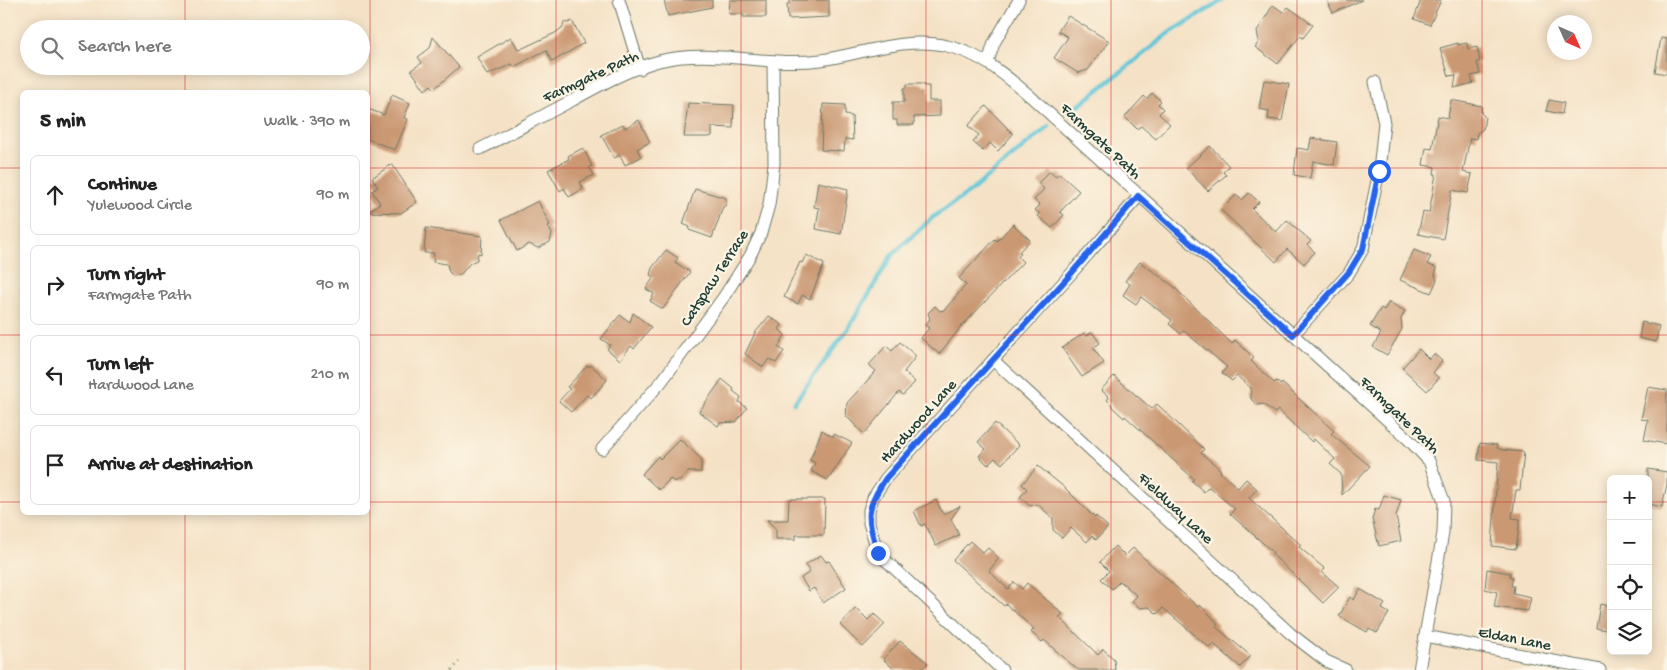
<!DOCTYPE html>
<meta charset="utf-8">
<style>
:root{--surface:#fff;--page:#f6f6f6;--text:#222;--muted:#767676;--line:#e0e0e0}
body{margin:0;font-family:"Gochi Hand",sans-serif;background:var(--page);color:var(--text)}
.controls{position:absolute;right:15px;bottom:15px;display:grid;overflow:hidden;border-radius:8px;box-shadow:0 2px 12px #0003}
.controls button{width:45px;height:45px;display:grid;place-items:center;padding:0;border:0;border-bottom:1px solid var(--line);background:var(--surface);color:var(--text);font:25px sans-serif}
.compass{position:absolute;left:1547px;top:15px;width:45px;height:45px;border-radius:50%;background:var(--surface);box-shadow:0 2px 12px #0003;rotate:135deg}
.stop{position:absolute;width:15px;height:15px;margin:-11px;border:4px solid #2563eb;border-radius:50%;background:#fff}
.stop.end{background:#2563eb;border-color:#fff;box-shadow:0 1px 5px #0008}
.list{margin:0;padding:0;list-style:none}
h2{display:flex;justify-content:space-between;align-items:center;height:65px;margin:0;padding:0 20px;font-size:21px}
h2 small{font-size:16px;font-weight:400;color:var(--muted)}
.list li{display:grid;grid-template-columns:32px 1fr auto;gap:15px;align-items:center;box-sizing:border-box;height:80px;margin:0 10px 10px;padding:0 10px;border:1px solid var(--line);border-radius:8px}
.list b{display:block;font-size:19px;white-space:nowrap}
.list p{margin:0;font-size:16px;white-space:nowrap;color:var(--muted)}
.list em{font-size:16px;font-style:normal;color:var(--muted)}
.icon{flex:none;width:28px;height:28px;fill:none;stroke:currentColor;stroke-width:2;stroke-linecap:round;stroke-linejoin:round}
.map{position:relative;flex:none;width:1667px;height:670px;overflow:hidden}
.search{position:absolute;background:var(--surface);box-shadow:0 2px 12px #0003;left:20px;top:20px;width:350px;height:55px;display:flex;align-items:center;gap:12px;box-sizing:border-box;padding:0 18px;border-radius:28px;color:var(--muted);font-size:19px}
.panel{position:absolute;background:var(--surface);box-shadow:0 2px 12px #0003;left:20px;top:90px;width:350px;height:425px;border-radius:8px}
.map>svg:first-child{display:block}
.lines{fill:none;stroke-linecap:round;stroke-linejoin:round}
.stream{stroke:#5dc6d8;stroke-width:4.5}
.building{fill:#ca9973}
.minor-casing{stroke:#6a7767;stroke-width:13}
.path{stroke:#6a7767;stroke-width:2.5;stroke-dasharray:1 4;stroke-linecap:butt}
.minor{stroke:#fff;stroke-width:11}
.route{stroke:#2563eb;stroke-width:6}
.grid{fill:none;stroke:#d62828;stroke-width:1;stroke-opacity:0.55}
.labels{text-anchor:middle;stroke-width:4.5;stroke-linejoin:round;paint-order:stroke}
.street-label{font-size:16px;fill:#1f3d34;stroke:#fcf5e5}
</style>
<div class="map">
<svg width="1667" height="670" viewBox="0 0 1667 670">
<rect width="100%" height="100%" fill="#fcf5e5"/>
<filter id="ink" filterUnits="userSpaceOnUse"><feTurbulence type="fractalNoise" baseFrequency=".02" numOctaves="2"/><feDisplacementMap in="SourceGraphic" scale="10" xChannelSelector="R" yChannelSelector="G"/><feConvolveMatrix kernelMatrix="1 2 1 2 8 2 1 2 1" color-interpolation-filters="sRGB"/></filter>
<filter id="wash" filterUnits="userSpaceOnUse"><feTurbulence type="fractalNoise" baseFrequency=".0096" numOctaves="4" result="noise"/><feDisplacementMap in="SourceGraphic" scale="20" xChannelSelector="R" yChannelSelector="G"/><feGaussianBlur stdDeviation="1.12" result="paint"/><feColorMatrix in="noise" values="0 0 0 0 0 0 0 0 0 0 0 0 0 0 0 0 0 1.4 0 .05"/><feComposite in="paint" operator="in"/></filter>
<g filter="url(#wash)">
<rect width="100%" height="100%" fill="#f5e2c6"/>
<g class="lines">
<g class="stream">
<polyline points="1072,111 1168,34 1223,0"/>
<polyline points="794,403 848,329 892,255 932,218 971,191 1049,126"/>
</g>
</g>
<g id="blocks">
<g class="building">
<polygon points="664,0 712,0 712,7 668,16"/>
<polygon points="730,0 766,0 766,17 743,17 743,14 729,14"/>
<polygon points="790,0 829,0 829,17 788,19 787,4 790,3"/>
<polygon points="1327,0 1362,0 1333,13"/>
<polygon points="1421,0 1441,0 1430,25 1414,19"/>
<polygon points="1273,5 1283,12 1288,7 1313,25 1303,38 1300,36 1278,64 1255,47 1259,42 1257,31"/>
<polygon points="1068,16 1109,41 1088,70 1078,73 1054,58 1068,37 1058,31"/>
<polygon points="572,21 584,43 552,62 546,50 514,67 512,64 487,75 477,57 511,37 518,49 523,48 555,33 563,27 564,22 568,23"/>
<polygon points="433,37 459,67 434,89 431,85 425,90 411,70 422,63 418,57 430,48"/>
<polygon points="1661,38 1667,39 1667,74 1655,72"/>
<polygon points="1458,43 1458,45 1467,43 1468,49 1477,47 1480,61 1477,62 1480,74 1471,76 1473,83 1454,88 1456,75 1449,76 1440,48"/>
<polygon points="1264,80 1289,84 1282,121 1268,119 1269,111 1259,109"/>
<polygon points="907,84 924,84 924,86 929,86 929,101 940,101 940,116 914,117 914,125 897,125 897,120 893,120 893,102 904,102 904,88 907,87"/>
<polygon points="1152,93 1161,101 1158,104 1163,109 1159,114 1170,124 1156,139 1141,126 1137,129 1125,117 1144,96 1147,99"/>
<polygon points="392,95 410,103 404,118 408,119 395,150 368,139 368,109 384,115"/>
<polygon points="1451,100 1482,106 1481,113 1485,117 1483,129 1477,133 1476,139 1470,138 1463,172 1472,174 1468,193 1452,190 1443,239 1418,234 1423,212 1429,213 1436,174 1434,174 1435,167 1423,165 1426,148 1432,149 1438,116 1448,118"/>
<polygon points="1549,100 1564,103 1562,114 1546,111"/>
<polygon points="688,103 734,105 733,128 712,127 712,136 709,137 684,137"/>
<polygon points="823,104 845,105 845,115 852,116 853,140 845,139 844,151 821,150"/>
<polygon points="986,106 1013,134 998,151 990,143 983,151 973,142 979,135 968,126"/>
<polygon points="639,120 650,142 637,149 641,157 625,165 620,155 614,158 601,135 623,124 625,128"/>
<polygon points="1311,138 1337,142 1334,165 1313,161 1310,178 1294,175 1297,148 1309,150"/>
<polygon points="1210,146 1229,166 1223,172 1226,175 1208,191 1186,168"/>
<polygon points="583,148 592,166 589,167 594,175 580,182 583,189 569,197 564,188 560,191 548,170 569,159 568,156"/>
<polygon points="392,164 417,202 401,213 368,212 380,203 372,191 378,187 372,178"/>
<polygon points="1050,171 1056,176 1059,173 1079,191 1060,212 1064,215 1052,228 1038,216 1040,214 1035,210 1040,205 1034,200 1044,189 1038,183"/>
<polygon points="818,182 848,189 841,234 816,229 819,208 814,207"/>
<polygon points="695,189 726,198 726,205 723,207 712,238 689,230 690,227 683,224"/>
<polygon points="1249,193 1259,202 1252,209 1276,232 1287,220 1311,241 1307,245 1315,252 1304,264 1287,249 1276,262 1221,210 1236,195 1242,200"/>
<polygon points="538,201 550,225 548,226 552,234 550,242 538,248 529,244 517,251 501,220"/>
<polygon points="1013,224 1030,240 1019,252 1021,253 1018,257 1023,262 962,326 939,354 921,338 929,328 925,325 930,319 928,313 935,306 940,311 944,310 966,285 959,278 995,239 997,241"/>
<polygon points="426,228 482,236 481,254 478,253 477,260 470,263 461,274 453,276 449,272 447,264 433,262 434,253 424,253"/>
<polygon points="666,250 678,258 675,262 690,272 663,309 650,301 654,294 646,289 654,277 650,275 652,268"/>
<polygon points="1414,250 1431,257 1427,264 1437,268 1435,275 1437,280 1431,293 1400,280"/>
<polygon points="806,255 824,264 810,299 802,295 798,304 784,297 800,262 802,263"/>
<polygon points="1140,262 1172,285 1232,344 1235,340 1254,358 1251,361 1274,383 1276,381 1281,385 1282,383 1334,431 1331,434 1370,466 1342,495 1341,474 1330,464 1335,459 1314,439 1312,442 1278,410 1275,413 1263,404 1257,405 1251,399 1251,388 1237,376 1232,381 1222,373 1227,367 1184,331 1181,334 1169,324 1172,320 1141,297 1136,304 1123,295 1130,284 1125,281"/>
<polygon points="1389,302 1405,311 1401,319 1402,329 1387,355 1373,347 1381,333 1370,326 1381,308 1384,310"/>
<polygon points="633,313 651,327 634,349 631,346 620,360 607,349 610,345 601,339 620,315 630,322"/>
<polygon points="769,316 782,325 779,329 785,335 778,347 784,351 776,363 769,359 763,367 745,354 755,333"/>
<polygon points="1642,322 1659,326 1656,342 1639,338"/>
<polygon points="1092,332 1100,343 1093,348 1104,363 1082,377 1062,348 1084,333 1086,336"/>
<polygon points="900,342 916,356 904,372 915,382 903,395 899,392 864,434 846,416 847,403 876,371 869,365 886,346 892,351"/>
<polygon points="1419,349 1429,359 1434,354 1442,361 1433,373 1439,378 1427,391 1402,368"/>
<polygon points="587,366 592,366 607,380 591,398 587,395 571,412 559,401 570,389 567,387"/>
<polygon points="1114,376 1152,409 1157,404 1204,449 1201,453 1220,469 1221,473 1238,488 1246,479 1257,489 1249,498 1301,545 1299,547 1325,569 1322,572 1339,587 1323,603 1272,554 1273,552 1230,514 1235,509 1209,487 1204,492 1192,481 1194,479 1125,416 1124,418 1111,406 1112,405 1107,400 1109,397 1101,390"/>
<polygon points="722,379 734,389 733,391 741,397 739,402 747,408 736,422 720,423 718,426 699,412"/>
<polygon points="1648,387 1667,390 1667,444 1644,440 1648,420 1641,419"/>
<polygon points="995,423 1019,445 1002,464 995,458 988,465 979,456 986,449 978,442"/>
<polygon points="822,430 833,437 834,434 852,443 828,480 811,471 815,463 810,460"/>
<polygon points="680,439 701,459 701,472 688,472 680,481 673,481 670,479 659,490 642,474 658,456 660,459"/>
<polygon points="1480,443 1497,445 1497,448 1502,450 1524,452 1520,490 1516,490 1512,518 1520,519 1516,549 1492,546 1498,462 1478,460"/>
<polygon points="1038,466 1064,487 1095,518 1096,516 1108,527 1096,540 1092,536 1087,542 1071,528 1062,538 1053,530 1053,518 1037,504 1030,506 1020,497 1027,489 1022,484"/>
<polygon points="1648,469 1667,472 1667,484 1662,507 1648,504"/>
<polygon points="1384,495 1401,500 1396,516 1401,541 1379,546 1372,519 1375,509 1379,510"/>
<polygon points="789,499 825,499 824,535 796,535 796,539 776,539 776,529 767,520 788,520"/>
<polygon points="936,500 943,514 960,506 951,519 959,535 936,546 925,524 921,526 914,511"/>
<polygon points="970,541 983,553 988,548 999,558 989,571 1008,589 1014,582 1022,589 1027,583 1063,614 1059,617 1098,655 1103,649 1114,659 1115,670 1078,670 1044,640 1042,642 1031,632 1034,629 1006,604 1004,606 953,560"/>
<polygon points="1115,546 1125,556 1133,548 1198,607 1200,605 1211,616 1218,624 1216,627 1251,656 1240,667 1214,644 1210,648 1163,608 1157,614 1149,607 1140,608 1132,601 1137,596 1120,581 1112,589 1101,579 1109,571 1100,562"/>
<polygon points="821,555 826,562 829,561 846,588 823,603 814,588 809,591 801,578 810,572 805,565"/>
<polygon points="1487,569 1510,573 1510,577 1513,577 1511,586 1514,586 1513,593 1531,597 1528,611 1494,607 1497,592 1485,589"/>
<polygon points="1360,589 1385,604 1382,609 1389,613 1377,633 1369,629 1367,632 1339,616 1350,597 1354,600"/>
<polygon points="1600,604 1611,606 1611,631 1596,628"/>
<polygon points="856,608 868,620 874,614 885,624 863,647 840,625"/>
<polygon points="900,641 928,663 921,670 895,670 883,659"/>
</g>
</g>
</g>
<g filter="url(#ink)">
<use href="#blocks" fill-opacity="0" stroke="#6a7767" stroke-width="1"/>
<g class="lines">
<g class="minor-casing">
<g id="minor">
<polyline points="619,0 640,69"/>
<polyline points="988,62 994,43 1019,0"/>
<path d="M480,149C511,133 542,116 573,100C600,85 629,69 659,61C712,48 767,67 821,60C862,54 905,36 947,46C980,53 1005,75 1030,96L1409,440L1429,461L1444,501L1443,533L1419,670"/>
<polyline points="1293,335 1349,273 1363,249 1379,171 1384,123 1375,82"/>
<polyline points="993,360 1291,634 1326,661 1346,670"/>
<polyline points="602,449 662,381 723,298 750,256 761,233 769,205 774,164 773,61"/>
<polyline points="1425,636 1600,670"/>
<polyline points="1002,670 878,553 869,523 869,510 873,498 886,478 1070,275 1139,196"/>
</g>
</g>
<polyline class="path" points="452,670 459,662"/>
<use href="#minor" class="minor"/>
</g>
</g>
<g class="lines" filter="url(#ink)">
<path class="route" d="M878,553C867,516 864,511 886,478L1070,275L1138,196L1293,335L1349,272L1363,249L1379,171"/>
</g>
<path class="grid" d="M185,0V29M370,0V670M556,0V670M741,0V670M926,0V670M1111,0V670M1297,0V670M1482,0V670M185,66V92M0,168H22M368,168H1667M0,335H22M368,335H1667M0,502H22M368,502H1611M1648,502H1667M185,512V670"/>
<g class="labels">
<g class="street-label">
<text transform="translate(590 75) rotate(-25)" y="6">Farmgate Path</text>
<text transform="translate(1102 140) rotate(43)" y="6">Farmgate Path</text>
<text transform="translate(713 277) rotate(-57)" y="6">Catspaw Terrace</text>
<text transform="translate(1401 414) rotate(44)" y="6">Farmgate Path</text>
<text transform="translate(917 420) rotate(-48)" y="6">Hardwood Lane</text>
<text transform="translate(1177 507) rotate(43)" y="6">Fieldway Lane</text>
<text transform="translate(1515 637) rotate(11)" y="6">Eldan Lane</text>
</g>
</g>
</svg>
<div class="controls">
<button>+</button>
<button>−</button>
<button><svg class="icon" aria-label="locate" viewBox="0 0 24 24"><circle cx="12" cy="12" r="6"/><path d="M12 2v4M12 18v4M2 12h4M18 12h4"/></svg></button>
<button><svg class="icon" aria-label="layers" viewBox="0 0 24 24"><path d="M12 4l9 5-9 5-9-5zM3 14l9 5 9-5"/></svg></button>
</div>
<svg class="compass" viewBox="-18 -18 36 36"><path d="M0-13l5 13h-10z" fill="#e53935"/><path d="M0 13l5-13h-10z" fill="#767676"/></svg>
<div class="stop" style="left:1379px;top:171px"></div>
<div class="stop end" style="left:878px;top:553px"></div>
<div class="search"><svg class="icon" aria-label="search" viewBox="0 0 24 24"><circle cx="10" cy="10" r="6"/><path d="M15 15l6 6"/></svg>Search here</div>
<section class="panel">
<h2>5 min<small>Walk · 390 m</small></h2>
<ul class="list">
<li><svg class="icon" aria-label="ahead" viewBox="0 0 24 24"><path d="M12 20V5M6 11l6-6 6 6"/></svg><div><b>Continue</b><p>Yulewood Circle</p></div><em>90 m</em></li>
<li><svg class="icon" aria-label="right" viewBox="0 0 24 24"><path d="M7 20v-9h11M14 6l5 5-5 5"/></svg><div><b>Turn right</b><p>Farmgate Path</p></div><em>90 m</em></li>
<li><svg class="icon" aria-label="left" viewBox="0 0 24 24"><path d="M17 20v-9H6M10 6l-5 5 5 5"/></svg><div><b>Turn left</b><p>Hardwood Lane</p></div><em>210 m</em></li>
<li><svg class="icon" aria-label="arrive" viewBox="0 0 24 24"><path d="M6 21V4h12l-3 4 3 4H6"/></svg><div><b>Arrive at destination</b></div></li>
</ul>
</section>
</div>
